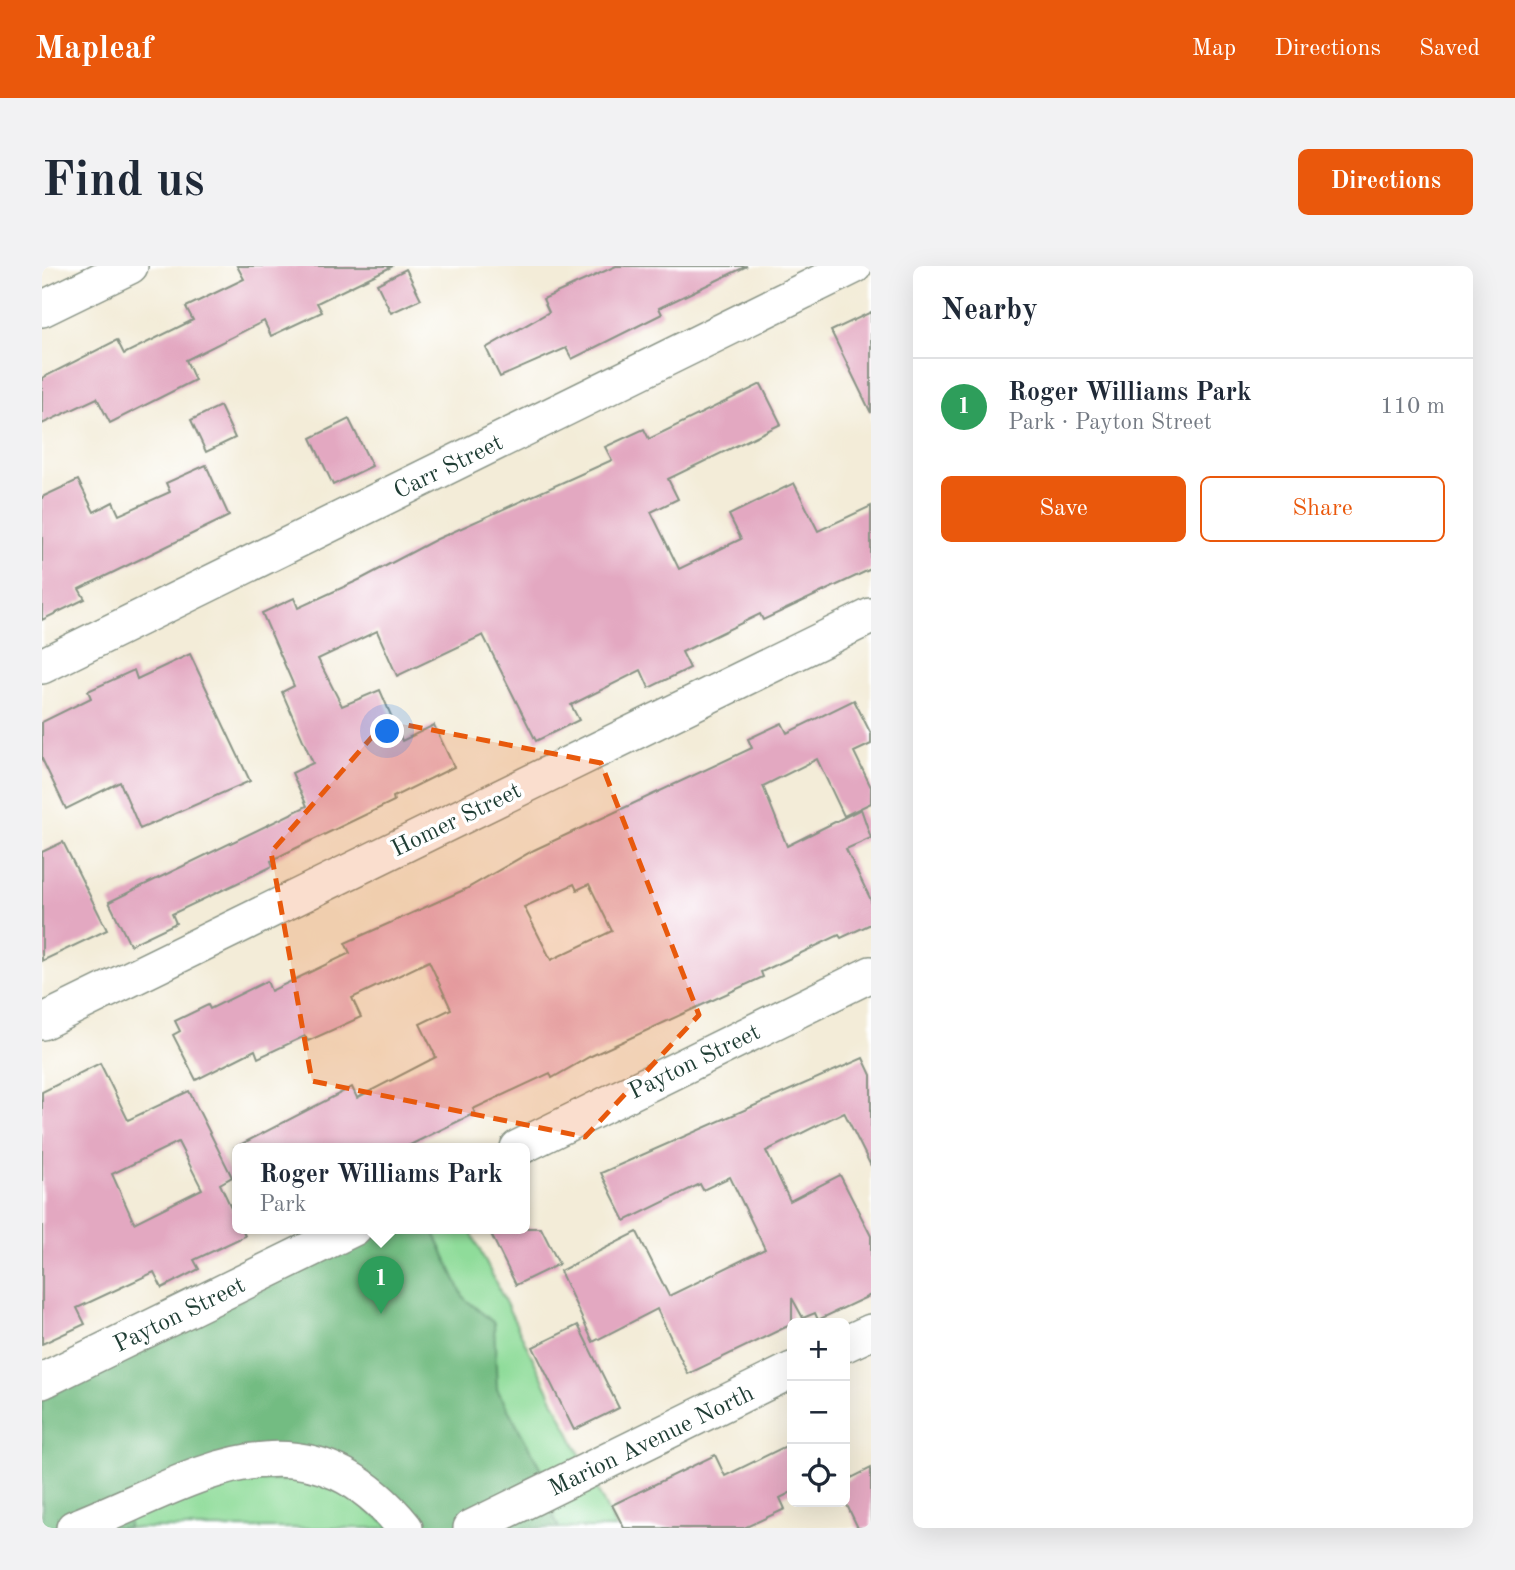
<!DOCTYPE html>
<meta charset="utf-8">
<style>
:root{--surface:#fff;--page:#f2f2f3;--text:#1f2937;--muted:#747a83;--line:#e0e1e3;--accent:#ea580c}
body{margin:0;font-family:"Old Standard TT",serif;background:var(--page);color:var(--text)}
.controls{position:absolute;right:21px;bottom:21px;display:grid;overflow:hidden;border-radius:10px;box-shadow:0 7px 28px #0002}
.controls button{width:63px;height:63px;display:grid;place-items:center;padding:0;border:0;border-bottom:2px solid var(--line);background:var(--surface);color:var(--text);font:35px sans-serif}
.you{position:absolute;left:346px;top:466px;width:24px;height:24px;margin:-18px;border:5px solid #fff;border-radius:50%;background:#1a73e8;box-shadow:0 0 0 10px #1a73e833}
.badge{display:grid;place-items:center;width:46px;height:46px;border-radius:50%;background:var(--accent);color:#fff;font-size:23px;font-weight:700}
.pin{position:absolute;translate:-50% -58px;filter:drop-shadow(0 2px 4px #0008)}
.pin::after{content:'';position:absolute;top:37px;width:24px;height:21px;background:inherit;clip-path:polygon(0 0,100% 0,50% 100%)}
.popup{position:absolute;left:190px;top:877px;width:298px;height:91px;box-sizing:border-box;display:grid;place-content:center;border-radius:10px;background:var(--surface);filter:drop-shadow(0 2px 5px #0005);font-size:23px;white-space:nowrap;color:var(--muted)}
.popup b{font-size:26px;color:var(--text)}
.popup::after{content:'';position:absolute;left:50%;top:100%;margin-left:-14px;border:14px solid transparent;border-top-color:var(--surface)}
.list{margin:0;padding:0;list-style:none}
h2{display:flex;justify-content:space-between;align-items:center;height:91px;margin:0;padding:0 28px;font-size:30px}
h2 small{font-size:23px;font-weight:400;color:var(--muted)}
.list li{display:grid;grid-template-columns:46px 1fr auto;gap:21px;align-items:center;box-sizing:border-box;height:98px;padding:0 28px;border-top:2px solid var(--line)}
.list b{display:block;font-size:26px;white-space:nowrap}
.list p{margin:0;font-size:23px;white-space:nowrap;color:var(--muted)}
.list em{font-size:23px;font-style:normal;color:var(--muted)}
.actions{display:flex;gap:14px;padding:21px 28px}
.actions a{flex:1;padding:16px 0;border:2px solid var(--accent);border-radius:10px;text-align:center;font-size:24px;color:var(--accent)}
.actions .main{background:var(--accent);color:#fff}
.icon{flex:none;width:38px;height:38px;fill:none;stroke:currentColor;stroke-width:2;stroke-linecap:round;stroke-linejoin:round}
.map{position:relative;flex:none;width:829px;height:1262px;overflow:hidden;border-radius:10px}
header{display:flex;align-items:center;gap:42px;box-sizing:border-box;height:98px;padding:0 35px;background:var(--accent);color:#fff}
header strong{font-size:33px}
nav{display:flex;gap:38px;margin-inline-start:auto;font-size:24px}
.intro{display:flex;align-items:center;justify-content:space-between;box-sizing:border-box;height:168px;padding:0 42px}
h1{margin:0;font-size:49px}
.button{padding:18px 32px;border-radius:10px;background:var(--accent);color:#fff;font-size:24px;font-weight:700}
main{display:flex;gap:42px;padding:0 42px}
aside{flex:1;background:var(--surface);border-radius:10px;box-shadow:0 7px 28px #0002}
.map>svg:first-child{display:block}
.green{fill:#8fdc9a;stroke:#578c67;stroke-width:2}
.forest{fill:#73bc82;stroke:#497c5b;stroke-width:2}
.building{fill:#e3a8c1;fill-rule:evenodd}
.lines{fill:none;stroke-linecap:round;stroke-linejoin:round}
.minor-casing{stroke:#899486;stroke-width:38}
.minor{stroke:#fff;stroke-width:35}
.marked{fill:#e8590c;fill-opacity:0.2;stroke:#e8590c;stroke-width:5;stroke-dasharray:14 9;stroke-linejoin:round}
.labels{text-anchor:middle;stroke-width:7;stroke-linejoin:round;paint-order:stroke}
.street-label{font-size:24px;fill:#1f3d34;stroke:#fff}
</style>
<header>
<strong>Mapleaf</strong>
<nav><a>Map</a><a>Directions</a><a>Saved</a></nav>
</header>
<div class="intro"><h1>Find us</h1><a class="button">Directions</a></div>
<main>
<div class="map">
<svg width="829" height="1262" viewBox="0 0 829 1262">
<rect width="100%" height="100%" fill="#fff"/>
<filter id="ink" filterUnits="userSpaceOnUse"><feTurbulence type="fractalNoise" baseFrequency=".0143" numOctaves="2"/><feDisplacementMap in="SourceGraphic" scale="14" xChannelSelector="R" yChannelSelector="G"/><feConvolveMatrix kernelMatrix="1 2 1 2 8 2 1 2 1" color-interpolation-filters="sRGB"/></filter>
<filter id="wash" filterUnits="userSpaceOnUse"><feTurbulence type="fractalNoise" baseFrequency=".00686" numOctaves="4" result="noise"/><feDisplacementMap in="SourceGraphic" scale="28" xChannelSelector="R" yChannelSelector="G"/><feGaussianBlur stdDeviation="1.57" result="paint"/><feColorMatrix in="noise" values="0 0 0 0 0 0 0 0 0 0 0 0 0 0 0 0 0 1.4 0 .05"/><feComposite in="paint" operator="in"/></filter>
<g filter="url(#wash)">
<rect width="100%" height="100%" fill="#f3ecd8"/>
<polygon class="green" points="386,962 427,962 574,1262 0,1262"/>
<polygon class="forest" points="342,962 390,962 422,1032 452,1057 455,1123 516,1234 512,1252 517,1262 351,1262 304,1229 267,1214 185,1215 86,1252 86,1262 0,1262 0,1133"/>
<g id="blocks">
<g class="building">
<polygon points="195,0 351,0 275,37 280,46 229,70 222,55 144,94 153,114 68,157 55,132 0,158 0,112 75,74 82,88 151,54 144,41 202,13"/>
<polygon points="574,0 705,0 617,42 620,48 530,93 524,82 458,111 444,82 507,46 501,33"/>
<polygon points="364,3 379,33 349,47 335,18"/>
<polygon points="829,46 829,147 789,65"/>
<polygon points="719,118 739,158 626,213 636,233 609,246 637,303 699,273 687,249 752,217 776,265 829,240 829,303 721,354 718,348 640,386 648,402 607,422 599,404 529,439 537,454 494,475 441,369 355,410 335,365 276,393 300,440 338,424 360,475 392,459 412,501 351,531 352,535 242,588 229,595 231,600 130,648 134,657 88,679 67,636 265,540 250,507 271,497 240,426 252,420 220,347 252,332 256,342 319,313 393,274 570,194 563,181 602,163 607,173"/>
<polygon points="178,140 193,172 164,186 149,154"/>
<polygon points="307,153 330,200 291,219 269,172"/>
<polygon points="164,199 187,250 37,323 43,333 0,354 0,231 36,214 52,246 71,236 77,249 128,226 124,217"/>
<polygon points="148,388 208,515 98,563 78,516 24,543 0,493 0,456 49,432 46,425 92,404 95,413"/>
<path d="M812,434L829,468V478L812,486L829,521V537L802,550L775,493L721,520L745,580L819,543L829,572L804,583L829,634V658L799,672L797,669L719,706L721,711L547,791L510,812L508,807L431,843L433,847L362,882H192L310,821L315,832L394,791L378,758L409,743L387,695L310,732L319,751L266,775L263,770L216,792L213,784L154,814L131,769L138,765L133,755L166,739L168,743L225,715L229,725L308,687L303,677L424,623L492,584L710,482L706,473L740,457L745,467ZM532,618L535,624L547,618L570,665L509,694L482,641Z"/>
<polygon points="21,576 65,664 0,695 0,586"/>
<polygon points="821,792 829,809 829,900 802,846 724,885 748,935 798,909 829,970 829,1029 776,1054 773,1047 761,1052 750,1032 750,1058 646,1108 615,1043 551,1076 518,1005 595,966 627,1030 723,983 688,911 661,924 658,918 583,955 559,907"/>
<path d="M58,797L86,854L147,825L190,911L178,918L195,954V962H200L203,970L152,994L157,1003L120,1022L112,1006L35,1042L43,1058L0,1078V826ZM136,876L160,923L92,957L70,908Z"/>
<polygon points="446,962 499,962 517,998 474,1019"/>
<polygon points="536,1059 577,1142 532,1164 491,1081"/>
<polygon points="750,1177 750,1226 738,1232 743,1243 702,1262 582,1262 570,1239 673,1189 683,1210"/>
<polygon points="829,1202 829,1262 816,1262 803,1235 803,1215"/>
</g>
</g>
</g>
<g filter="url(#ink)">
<use href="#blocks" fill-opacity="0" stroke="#899486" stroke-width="2"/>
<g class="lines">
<g class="minor-casing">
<g id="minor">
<polyline points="0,43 88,0"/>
<polyline points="0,400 812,0"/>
<polyline points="0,756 829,350"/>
<polyline points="476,882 829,708"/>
<polyline points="803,1078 829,1066"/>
<polyline points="0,1115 312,962"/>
<path d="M32,1262C148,1217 258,1133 363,1262"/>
<polyline points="429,1262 750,1104"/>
</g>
</g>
<use href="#minor" class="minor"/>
</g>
</g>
<path class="marked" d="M344,455L559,497L657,749L543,871L270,815L229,586Z"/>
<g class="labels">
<g class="street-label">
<text transform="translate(406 200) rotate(-26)" y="8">Carr Street</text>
<text transform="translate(414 553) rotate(-26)" y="8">Homer Street</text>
<text transform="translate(652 795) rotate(-26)" y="8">Payton Street</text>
<text transform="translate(137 1048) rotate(-26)" y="8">Payton Street</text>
<text transform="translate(609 1174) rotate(-26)" y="8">Marion Avenue North</text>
</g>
</g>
</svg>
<div class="controls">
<button>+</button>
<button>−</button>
<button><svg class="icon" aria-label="locate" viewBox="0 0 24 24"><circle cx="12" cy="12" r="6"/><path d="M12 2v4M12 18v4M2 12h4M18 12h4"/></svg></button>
</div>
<div class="you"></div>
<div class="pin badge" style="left:339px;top:1048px;background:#2e9e5b">1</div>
<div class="popup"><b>Roger Williams Park</b>Park</div>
</div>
<aside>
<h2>Nearby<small></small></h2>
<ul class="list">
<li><span class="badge" style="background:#2e9e5b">1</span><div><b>Roger Williams Park</b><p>Park · Payton Street</p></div><em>110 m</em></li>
</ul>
<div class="actions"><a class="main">Save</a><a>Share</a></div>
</aside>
</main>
